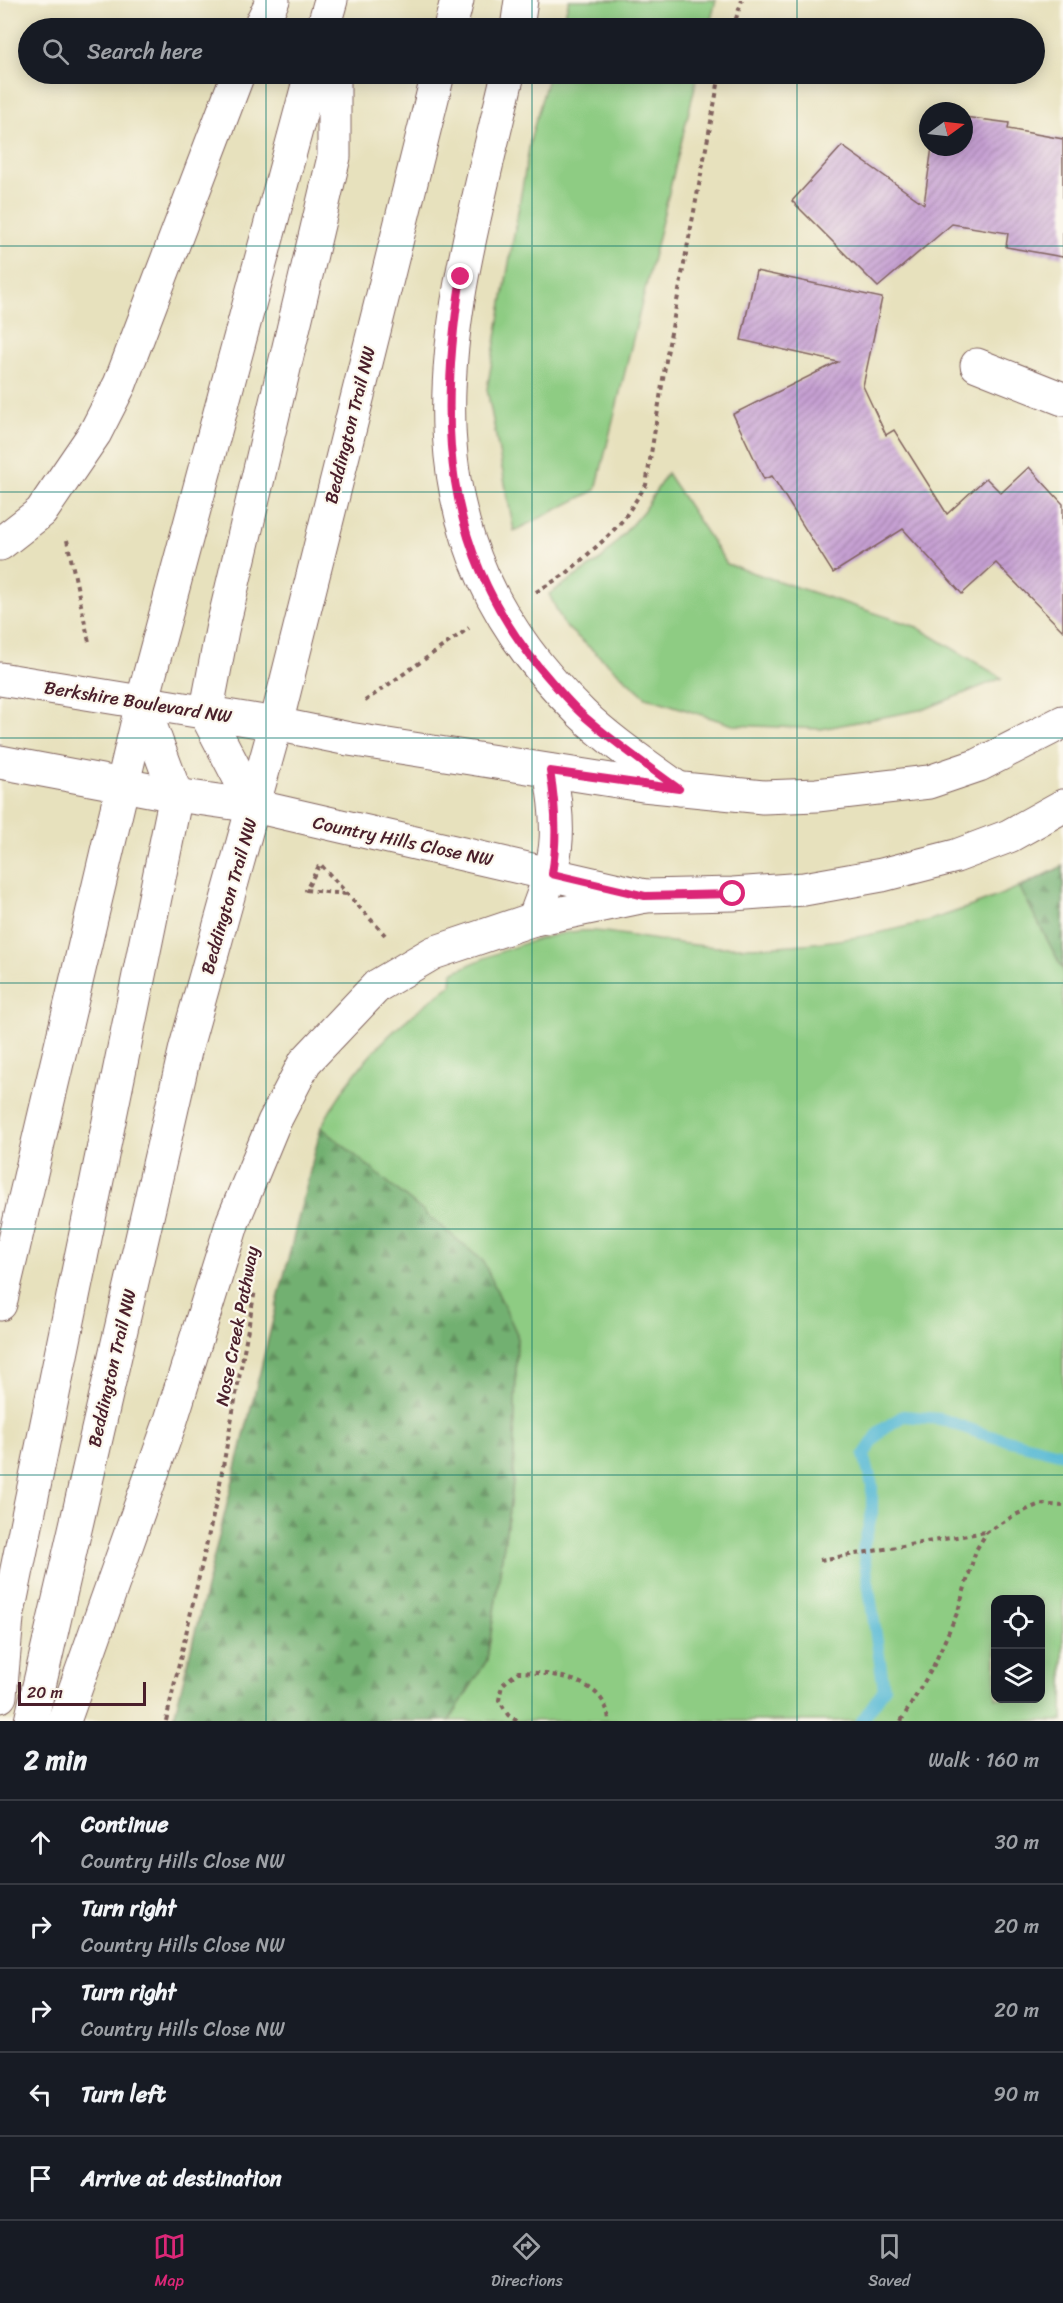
<!DOCTYPE html>
<meta charset="utf-8">
<style>
:root{--surface:#171b24;--page:#20242c;--text:#f1f3f6;--muted:#9ea1a6;--line:#363941;--accent:#db2777}
body{margin:0;font-family:Sriracha,sans-serif;background:var(--page);color:var(--text)}
.controls{position:absolute;right:18px;bottom:18px;display:grid;overflow:hidden;border-radius:12px;box-shadow:0 3px 15px #0003}
.controls button{width:54px;height:54px;display:grid;place-items:center;padding:0;border:0;border-bottom:2px solid var(--line);background:var(--surface);color:var(--text);font:30px sans-serif}
.compass{position:absolute;left:919px;top:102px;width:54px;height:54px;border-radius:50%;background:var(--surface);box-shadow:0 3px 15px #0003;rotate:75deg}
.scale{position:absolute;left:18px;bottom:15px;width:128px;box-sizing:border-box;padding-left:6px;border:3px solid #4a1f2b;border-top:0;font-size:16px;line-height:21px;white-space:nowrap;color:#4a1f2b;-webkit-text-stroke:4px #fbf7ec;paint-order:stroke}
.stop{position:absolute;width:18px;height:18px;margin:-14px;border:4px solid #db2777;border-radius:50%;background:#fff}
.stop.end{background:#db2777;border-color:#fff;box-shadow:0 2px 6px #0008}
.list{margin:0;padding:0;list-style:none}
h2{display:flex;justify-content:space-between;align-items:center;height:78px;margin:0;padding:0 24px;font-size:26px}
h2 small{font-size:20px;font-weight:400;color:var(--muted)}
.list li{display:grid;grid-template-columns:39px 1fr auto;gap:18px;align-items:center;box-sizing:border-box;height:84px;padding:0 24px;border-top:2px solid var(--line)}
.list b{display:block;font-size:22px;white-space:nowrap}
.list p{margin:0;font-size:20px;white-space:nowrap;color:var(--muted)}
.list em{font-size:20px;font-style:normal;color:var(--muted)}
.icon{flex:none;width:33px;height:33px;fill:none;stroke:currentColor;stroke-width:2;stroke-linecap:round;stroke-linejoin:round}
.map{position:relative;flex:none;width:1063px;height:1721px;overflow:hidden}
.search{position:absolute;background:var(--surface);box-shadow:0 3px 15px #0003;left:18px;right:18px;top:18px;height:66px;display:flex;align-items:center;gap:15px;box-sizing:border-box;padding:0 21px;border-radius:33px;color:var(--muted);font-size:22px}
.sheet{height:498px;background:var(--surface)}
nav{display:flex;justify-content:space-around;align-items:center;box-sizing:border-box;height:84px;border-top:2px solid var(--line);background:var(--surface);font-size:16px;color:var(--muted)}
nav a{display:grid;justify-items:center;gap:3px}
nav .on{color:var(--accent)}
.map>svg:first-child{display:block}
.grass{fill:#8ecc83;stroke:#6c7657;stroke-width:1.5;fill-rule:evenodd}
.forest{fill:url(#forest-firs);stroke:#5e684e;stroke-width:1.5}
.lines{fill:none;stroke-linecap:round;stroke-linejoin:round}
.stream{stroke:#56b9d4;stroke-width:12}
.building{fill:url(#building-hatch)}
.minor-casing{stroke:#81635e;stroke-width:35}
.secondary-casing{stroke:#81635e;stroke-width:35}
.primary-casing{stroke:#81635e;stroke-width:35}
.path{stroke:#81635e;stroke-width:4;stroke-dasharray:4.5 4.5;stroke-linecap:butt}
.minor{stroke:#fff;stroke-width:33}
.secondary{stroke:#fff;stroke-width:33}
.primary{stroke:#fff;stroke-width:33}
.route{stroke:#db2777;stroke-width:8}
.grid{fill:none;stroke:#0f766e;stroke-width:1.5;stroke-opacity:0.55}
.labels{text-anchor:middle;stroke-width:4.5;stroke-linejoin:round;paint-order:stroke}
.street-label{font-size:18px;fill:#4a1f2b;stroke:#fbf7ec}
</style>
<div class="map">
<svg width="1063" height="1721" viewBox="0 0 1063 1721">
<defs>
<pattern id="forest-firs" width="22" height="20" patternUnits="userSpaceOnUse" patternTransform="scale(1.5)"><rect width="22" height="20" fill="#72b071"/><path d="M5 1l3.5 6h-7zM16 11l3.5 6h-7z" fill="#608f5d"/></pattern>
<pattern id="building-hatch" width="6" height="6" patternUnits="userSpaceOnUse" patternTransform="scale(1.5)"><rect width="6" height="6" fill="#c6a0d3"/><path d="M-1 1l2-2M0 6l6-6M5 7l2-2" fill="none" stroke="#a382ab"/></pattern>
</defs>
<rect width="100%" height="100%" fill="#fbf7ec"/>
<filter id="ink" filterUnits="userSpaceOnUse"><feTurbulence type="fractalNoise" baseFrequency=".0167" numOctaves="2"/><feDisplacementMap in="SourceGraphic" scale="12" xChannelSelector="R" yChannelSelector="G"/><feConvolveMatrix kernelMatrix="1 2 1 2 8 2 1 2 1" color-interpolation-filters="sRGB"/></filter>
<filter id="wash" filterUnits="userSpaceOnUse"><feTurbulence type="fractalNoise" baseFrequency=".008" numOctaves="4" result="noise"/><feDisplacementMap in="SourceGraphic" scale="24" xChannelSelector="R" yChannelSelector="G"/><feGaussianBlur stdDeviation="1.35" result="paint"/><feColorMatrix in="noise" values="0 0 0 0 0 0 0 0 0 0 0 0 0 0 0 0 0 1.4 0 .05"/><feComposite in="paint" operator="in"/></filter>
<g filter="url(#wash)">
<rect width="100%" height="100%" fill="#e7e1bd"/>
<g class="grass">
<polygon points="569,0 716,0 709,28 561,28"/>
<polygon points="549,74 698,74 596,490 514,531 487,389 531,137"/>
<polygon points="667,473 727,564 917,627 1002,678 925,709 821,729 733,725 646,697 564,625 549,594 602,559 644,510"/>
<path d="M1063,866V1721H449L487,1660L513,1483L517,1334L321,1127C353,1065 395,1025 451,985L452,973C488,955 556,928 595,931C637,935 679,946 722,947C848,949 951,923 1063,866ZM996,1600H1040V1698H996Z"/>
</g>
<g class="forest">
<polygon points="1063,866 1063,970 1020,888"/>
<polygon points="321,1127 483,1261 517,1334 513,1483 487,1660 449,1721 173,1721"/>
</g>
<g class="lines">
<polyline class="stream" points="862,1721 884,1689 863,1549 872,1513 872,1485 864,1455 880,1431 903,1416 941,1419 983,1434 1063,1454"/>
</g>
<g id="blocks">
<g class="building">
<polygon points="964,117 1009,123 1008,129 1063,139 1063,257 1006,247 1008,233 952,224 878,287 792,201 842,146 924,204 932,147 964,147"/>
<polygon points="756,271 882,298 863,386 886,435 894,430 947,514 986,478 1001,493 1029,467 1063,504 1063,631 996,563 962,594 903,529 833,573 772,476 764,479 733,414 838,362 741,340"/>
</g>
</g>
</g>
<g filter="url(#ink)">
<use href="#blocks" fill-opacity="0" stroke="#81635e" stroke-width="1.5"/>
<g class="lines">
<g class="minor-casing">
<g id="minor">
<polyline points="977,365 1063,399"/>
<polyline points="276,724 349,739 643,785 763,797 817,795 929,782 979,765 1063,722"/>
<polyline points="254,806 645,896 733,894 804,889 882,875 956,856 1009,836 1063,806"/>
<path d="M534,919C558,859 562,835 550,771"/>
</g>
</g>
<g class="secondary-casing">
<g id="secondary">
<polyline points="0,679 276,724"/>
<polyline points="0,762 176,795 254,806"/>
</g>
</g>
<g class="primary-casing">
<g id="primary">
<polyline points="259,28 273,0"/>
<polyline points="323,28 331,0"/>
<polyline points="450,28 457,0"/>
<polyline points="517,28 521,0"/>
<path d="M508,74C452,314 381,517 582,714C611,742 646,765 679,789"/>
<polyline points="0,544 41,512 95,433 120,384 238,74"/>
<polyline points="254,806 206,714 222,630 334,157 334,74"/>
<polyline points="0,1304 142,703 311,74"/>
<polyline points="0,1696 7,1618 176,795 142,703"/>
<polyline points="31,1721 186,1047 276,724 438,74"/>
<polyline points="64,1721 171,1420 233,1221 274,1122 305,1062 377,986 433,953 534,919 645,896"/>
</g>
</g>
<g class="path">
<polyline points="733,28 742,0"/>
<polyline points="67,540 89,642"/>
<polyline points="536,592 567,573 606,538 623,520 646,485 667,354 720,74"/>
<polyline points="365,701 469,628"/>
<polyline points="346,894 306,890 320,864 385,935"/>
<polyline points="820,1560 986,1532"/>
<polyline points="166,1721 218,1494 255,1290"/>
<path d="M517,1721L508,1715L499,1700L502,1685L518,1672C552,1673 606,1678 609,1721"/>
<polyline points="901,1721 933,1667 958,1611 976,1550 987,1532 1015,1515 1040,1504 1063,1506"/>
</g>
<use href="#minor" class="minor"/>
<use href="#secondary" class="secondary"/>
<use href="#primary" class="primary"/>
</g>
</g>
<g class="lines" filter="url(#ink)">
<path class="route" d="M461,277C438,421 442,549 539,667C554,684 568,702 585,717C615,743 647,766 679,789L550,771C556,806 558,838 552,874L645,896L733,894"/>
</g>
<path class="grid" d="M266,0V28M532,0V28M797,0V28M266,74V1721M532,74V1721M797,74V1721M0,246H1063M0,492H1063M0,738H1063M0,983H1063M0,1229H1063M0,1475H1063"/>
<g class="labels">
<g class="street-label">
<text transform="translate(350 425) rotate(-76)" y="6">Beddington Trail NW</text>
<text transform="translate(138 702) rotate(9)" y="6">Berkshire Boulevard NW</text>
<text transform="translate(403 841) rotate(12)" y="6">Country Hills Close NW</text>
<text transform="translate(229 896) rotate(-74)" y="6">Beddington Trail NW</text>
<text transform="translate(237 1326) rotate(-79)" y="6">Nose Creek Pathway</text>
<text transform="translate(112 1368) rotate(-77)" y="6">Beddington Trail NW</text>
</g>
</g>
</svg>
<div class="controls">
<button><svg class="icon" aria-label="locate" viewBox="0 0 24 24"><circle cx="12" cy="12" r="6"/><path d="M12 2v4M12 18v4M2 12h4M18 12h4"/></svg></button>
<button><svg class="icon" aria-label="layers" viewBox="0 0 24 24"><path d="M12 4l9 5-9 5-9-5zM3 14l9 5 9-5"/></svg></button>
</div>
<svg class="compass" viewBox="-18 -18 36 36"><path d="M0-13l5 13h-10z" fill="#e53935"/><path d="M0 13l5-13h-10z" fill="#9ea1a6"/></svg>
<div class="scale">20 m</div>
<div class="stop" style="left:733px;top:894px"></div>
<div class="stop end" style="left:461px;top:277px"></div>
<div class="search"><svg class="icon" aria-label="search" viewBox="0 0 24 24"><circle cx="10" cy="10" r="6"/><path d="M15 15l6 6"/></svg>Search here</div>
</div>
<section class="sheet">
<h2>2 min<small>Walk · 160 m</small></h2>
<ul class="list">
<li><svg class="icon" aria-label="ahead" viewBox="0 0 24 24"><path d="M12 20V5M6 11l6-6 6 6"/></svg><div><b>Continue</b><p>Country Hills Close NW</p></div><em>30 m</em></li>
<li><svg class="icon" aria-label="right" viewBox="0 0 24 24"><path d="M7 20v-9h11M14 6l5 5-5 5"/></svg><div><b>Turn right</b><p>Country Hills Close NW</p></div><em>20 m</em></li>
<li><svg class="icon" aria-label="right" viewBox="0 0 24 24"><path d="M7 20v-9h11M14 6l5 5-5 5"/></svg><div><b>Turn right</b><p>Country Hills Close NW</p></div><em>20 m</em></li>
<li><svg class="icon" aria-label="left" viewBox="0 0 24 24"><path d="M17 20v-9H6M10 6l-5 5 5 5"/></svg><div><b>Turn left</b></div><em>90 m</em></li>
<li><svg class="icon" aria-label="arrive" viewBox="0 0 24 24"><path d="M6 21V4h12l-3 4 3 4H6"/></svg><div><b>Arrive at destination</b></div></li>
</ul>
</section>
<nav>
<a class="on"><svg class="icon" aria-label="map" viewBox="0 0 24 24"><path d="M3 6l6-2 6 2 6-2v14l-6 2-6-2-6 2zM9 4v14M15 6v14"/></svg>Map</a>
<a><svg class="icon" aria-label="directions" viewBox="0 0 24 24"><path d="M12 3l9 9-9 9-9-9zM9 14v-3h6M13 9l2 2-2 2"/></svg>Directions</a>
<a><svg class="icon" aria-label="saved" viewBox="0 0 24 24"><path d="M7 4h10v16l-5-4-5 4z"/></svg>Saved</a>
</nav>
